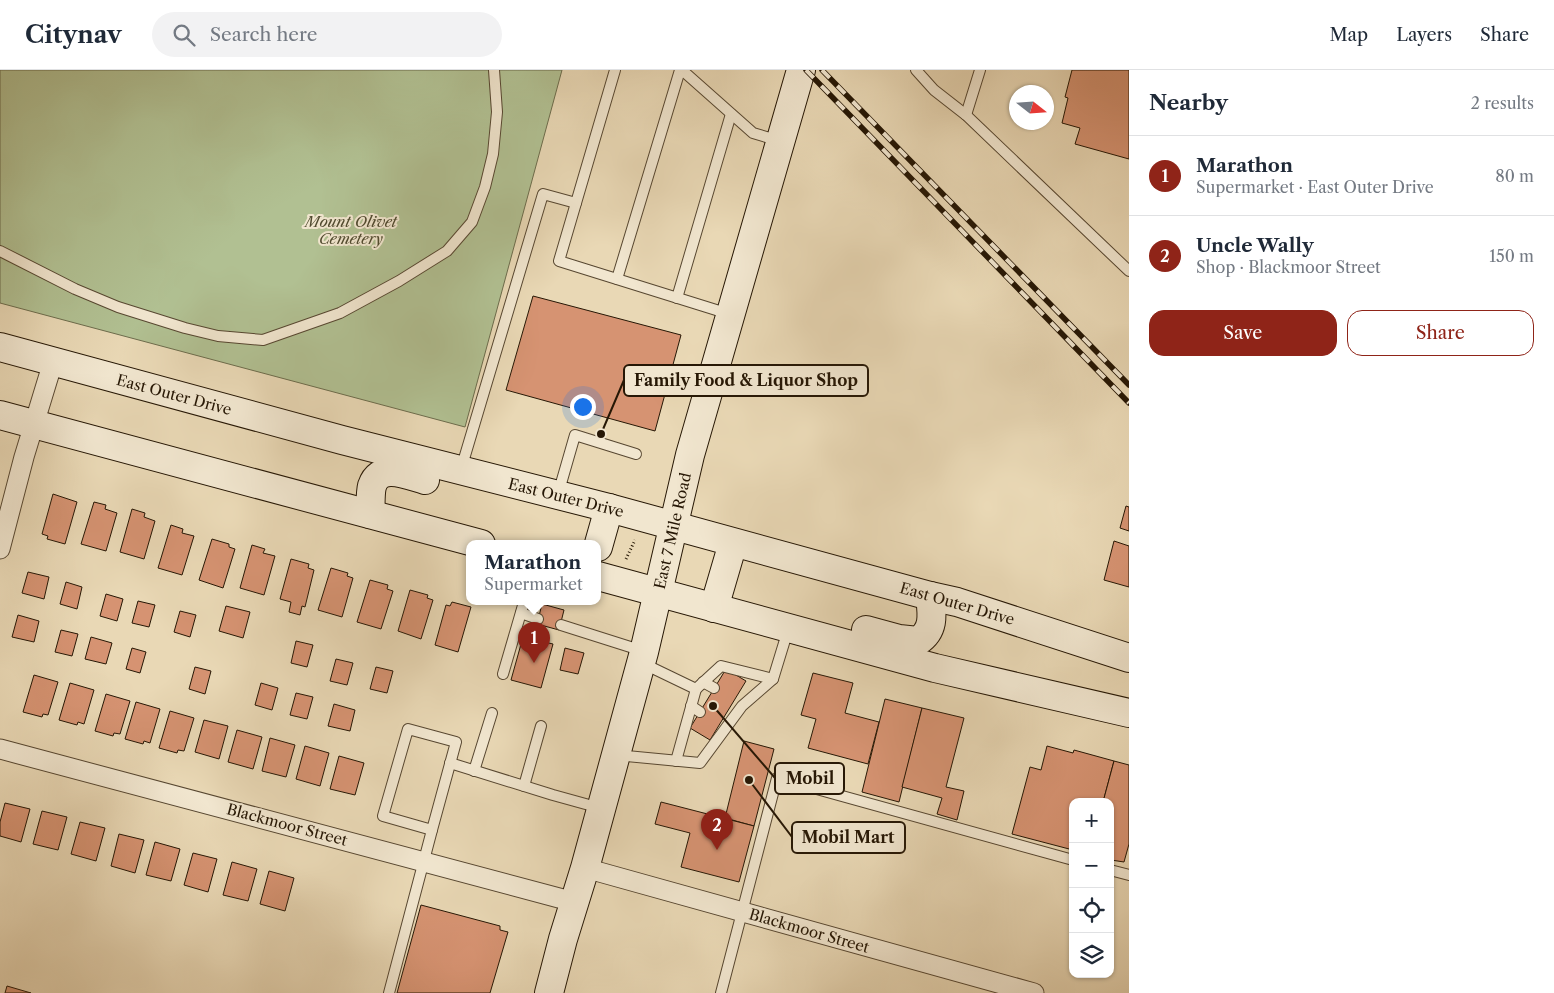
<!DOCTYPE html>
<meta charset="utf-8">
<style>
:root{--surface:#fff;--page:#f2f2f3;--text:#1f2937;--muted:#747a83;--line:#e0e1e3;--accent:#8f2418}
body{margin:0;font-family:"Libre Caslon Text",serif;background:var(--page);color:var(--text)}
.controls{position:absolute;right:15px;bottom:15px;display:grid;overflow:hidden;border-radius:10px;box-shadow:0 1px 4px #0004}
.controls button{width:45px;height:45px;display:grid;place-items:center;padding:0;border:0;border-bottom:1px solid var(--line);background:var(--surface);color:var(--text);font:25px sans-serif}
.compass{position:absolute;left:1009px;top:15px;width:45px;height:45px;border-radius:50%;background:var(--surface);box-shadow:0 1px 4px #0004;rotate:107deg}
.you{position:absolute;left:582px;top:336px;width:18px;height:18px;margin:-12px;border:4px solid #fff;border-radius:50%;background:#1a73e8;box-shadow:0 0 0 8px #1a73e833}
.badge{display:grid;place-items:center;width:32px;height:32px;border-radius:50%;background:var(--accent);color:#fff;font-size:16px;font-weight:700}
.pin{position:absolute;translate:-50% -41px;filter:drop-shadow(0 1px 2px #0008)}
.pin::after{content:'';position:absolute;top:26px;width:18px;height:15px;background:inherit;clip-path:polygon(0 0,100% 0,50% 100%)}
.popup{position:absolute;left:466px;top:470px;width:135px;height:65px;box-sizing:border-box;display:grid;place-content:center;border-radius:10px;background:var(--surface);filter:drop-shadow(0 1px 4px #0005);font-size:16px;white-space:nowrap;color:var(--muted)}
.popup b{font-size:19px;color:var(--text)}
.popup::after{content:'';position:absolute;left:50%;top:100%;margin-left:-10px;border:10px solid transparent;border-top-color:var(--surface)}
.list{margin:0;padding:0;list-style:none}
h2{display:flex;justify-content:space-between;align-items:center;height:65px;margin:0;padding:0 20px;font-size:21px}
h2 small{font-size:16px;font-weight:400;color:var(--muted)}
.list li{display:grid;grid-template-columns:32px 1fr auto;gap:15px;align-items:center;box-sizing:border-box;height:80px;padding:0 20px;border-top:1px solid var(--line)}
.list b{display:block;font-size:19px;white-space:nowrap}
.list p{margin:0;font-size:16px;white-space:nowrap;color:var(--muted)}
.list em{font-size:16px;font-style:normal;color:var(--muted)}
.actions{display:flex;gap:10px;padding:15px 20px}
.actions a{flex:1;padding:11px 0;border:1px solid var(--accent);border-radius:15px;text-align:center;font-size:18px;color:var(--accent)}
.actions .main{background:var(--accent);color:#fff}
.icon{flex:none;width:28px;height:28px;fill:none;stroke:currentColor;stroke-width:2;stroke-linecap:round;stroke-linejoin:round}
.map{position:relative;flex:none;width:1129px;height:923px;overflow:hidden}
header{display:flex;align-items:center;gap:30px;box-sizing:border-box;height:70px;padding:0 25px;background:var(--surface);border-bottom:1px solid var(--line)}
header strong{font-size:24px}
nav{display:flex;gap:28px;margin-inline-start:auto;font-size:18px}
.search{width:350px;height:45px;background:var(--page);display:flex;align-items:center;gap:12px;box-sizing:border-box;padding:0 18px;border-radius:28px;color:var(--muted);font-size:19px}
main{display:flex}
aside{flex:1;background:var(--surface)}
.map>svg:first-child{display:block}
.green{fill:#b1c092;stroke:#6c6c4c}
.building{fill:#d69372;stroke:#261705}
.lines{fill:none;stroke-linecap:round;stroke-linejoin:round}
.lane-casing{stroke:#574731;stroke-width:12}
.street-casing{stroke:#574731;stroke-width:21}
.secondary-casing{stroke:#261705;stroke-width:30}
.path{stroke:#261705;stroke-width:3;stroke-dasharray:1 2.5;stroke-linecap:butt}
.lane{stroke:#f1e6cf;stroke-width:10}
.street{stroke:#f1e6cf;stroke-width:19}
.secondary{stroke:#f1e6cf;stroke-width:28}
.rail-casing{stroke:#261705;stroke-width:5.5}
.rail{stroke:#f1e6cf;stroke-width:4;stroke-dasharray:11;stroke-linecap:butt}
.labels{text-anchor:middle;stroke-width:4;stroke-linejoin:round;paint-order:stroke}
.park-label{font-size:15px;font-style:italic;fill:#504a2f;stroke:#f1e6cf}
.street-label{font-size:15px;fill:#261705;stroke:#f1e6cf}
.leader{fill:none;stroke:#261705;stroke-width:2}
.callout-dot{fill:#261705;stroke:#f1e6cf;stroke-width:2}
.callout{fill:#f1e6cf;stroke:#261705;stroke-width:2}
.callout-label{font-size:16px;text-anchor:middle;font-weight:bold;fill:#261705}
</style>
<header>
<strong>Citynav</strong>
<div class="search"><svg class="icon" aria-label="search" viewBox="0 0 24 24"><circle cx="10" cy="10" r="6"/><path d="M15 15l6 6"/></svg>Search here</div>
<nav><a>Map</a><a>Layers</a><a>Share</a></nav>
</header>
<main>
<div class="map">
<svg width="1129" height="923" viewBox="0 0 1129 923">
<rect width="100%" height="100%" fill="#e9d8b5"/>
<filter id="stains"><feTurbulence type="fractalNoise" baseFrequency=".004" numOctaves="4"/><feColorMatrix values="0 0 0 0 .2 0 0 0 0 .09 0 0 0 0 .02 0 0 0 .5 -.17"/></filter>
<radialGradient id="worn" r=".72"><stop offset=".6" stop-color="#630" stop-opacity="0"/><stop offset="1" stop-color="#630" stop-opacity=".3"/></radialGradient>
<polygon class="green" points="0,0 562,0 465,357 0,233"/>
<g class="building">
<polygon points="1072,0 1129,0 1129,89 1075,74 1080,58 1062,53 1068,28 1065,27"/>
<polygon points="533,226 681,265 655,361 506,320"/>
<polygon points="53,424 77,432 65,474 47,469 48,466 42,464"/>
<polygon points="94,432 106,435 105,439 117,443 106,481 81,474"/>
<polygon points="1126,436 1129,437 1129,461 1120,458"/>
<polygon points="132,439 145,443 144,447 155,451 144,489 120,482"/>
<polygon points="171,455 183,459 182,463 194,466 182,505 158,498"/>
<polygon points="212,469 229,474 229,477 235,479 223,518 199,510"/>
<polygon points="1114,471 1129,476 1129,517 1104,510"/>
<polygon points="252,475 265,479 263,483 275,486 264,525 240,518"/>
<polygon points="291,489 309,494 308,498 314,500 305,537 302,536 300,545 289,542 291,532 280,529"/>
<polygon points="331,498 348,503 347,506 353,508 342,547 318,540"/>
<polygon points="28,502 49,507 44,529 22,523"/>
<polygon points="370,510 388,515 387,519 393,521 381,559 357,552"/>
<polygon points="66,512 82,517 77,539 60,534"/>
<polygon points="410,520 428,525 427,528 433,530 421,569 398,561"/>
<polygon points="106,524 123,529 117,551 100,546"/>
<polygon points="138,531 155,535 149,557 132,553"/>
<polygon points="452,532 471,537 458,582 435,575 446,535 450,536"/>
<polygon points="542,534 564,540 559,560 537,554"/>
<polygon points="226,536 250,542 243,568 219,561"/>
<polygon points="180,541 196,545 190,567 174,562"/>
<polygon points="18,545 39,551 34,572 12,567"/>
<polygon points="61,560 78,564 72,586 55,582"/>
<polygon points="91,567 112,573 106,594 85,589"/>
<polygon points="523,567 553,574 541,618 511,610"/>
<polygon points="296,571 313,575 307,597 291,593"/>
<polygon points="132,578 146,582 140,603 126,599"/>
<polygon points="565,578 584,583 578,604 560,600"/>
<polygon points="336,589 353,593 347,615 330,611"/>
<polygon points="195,597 211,601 205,624 189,619"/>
<polygon points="376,597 393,601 387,623 370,619"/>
<polygon points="726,599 746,611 710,670 690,658"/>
<polygon points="813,603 853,613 845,643 879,652 868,694 808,678 816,649 801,645"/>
<polygon points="34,605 58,612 48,645 43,644 42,647 23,642"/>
<polygon points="70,613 94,620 84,654 78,652 77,655 59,650"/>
<polygon points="261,613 278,618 272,640 255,635"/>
<polygon points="296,623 313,627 307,649 290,645"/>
<polygon points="106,624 130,631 120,664 114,663 113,666 95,661"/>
<polygon points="885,629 922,638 899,732 862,722"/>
<polygon points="136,632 160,639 150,673 144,671 143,674 125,669"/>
<polygon points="334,634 355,640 350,661 328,656"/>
<polygon points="922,638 964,648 946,717 964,721 957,750 937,744 942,728 902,717"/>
<polygon points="170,641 194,648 184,681 178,680 177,683 159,678"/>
<polygon points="204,650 228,656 219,689 195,682"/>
<polygon points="237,660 262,667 253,699 228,692"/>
<polygon points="270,668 295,675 286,707 262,701"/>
<polygon points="744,671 774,679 754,756 725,748"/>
<polygon points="305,676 329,683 320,716 296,709"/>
<polygon points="1047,676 1073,683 1074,680 1114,691 1103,732 1073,732 1073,780 1012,764 1030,697 1041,700"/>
<polygon points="339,686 364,693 355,725 330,719"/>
<polygon points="1114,691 1129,695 1129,774 1124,792 1111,790 1112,782 1110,781 1110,732 1103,732"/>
<polygon points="661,732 754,756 739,812 681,797 690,763 655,754"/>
<polygon points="5,733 30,739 21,772 0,766 0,752"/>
<polygon points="42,741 67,747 58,780 33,774"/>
<polygon points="80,752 105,758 96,791 71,784"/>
<polygon points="119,764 144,770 135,803 111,796"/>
<polygon points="155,772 180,779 171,811 146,805"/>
<polygon points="193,783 217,789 208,822 184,815"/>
<polygon points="232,792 257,799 248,831 223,825"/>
<polygon points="269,801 294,808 285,841 260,834"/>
<polygon points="421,835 500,856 500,860 508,862 490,923 397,923"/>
<polygon points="7,916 31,923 5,923"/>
</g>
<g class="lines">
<g class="lane-casing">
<g id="lane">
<polyline points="615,0 559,191 729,244"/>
<polyline points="682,0 753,63 780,71"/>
<polyline points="916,0 934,20 966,45 1129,201"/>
<polyline points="966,45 980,0"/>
<polyline points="0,181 75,219 118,237 185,258 218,266 263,270 340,243 399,211 447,181 472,152 485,117 493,84 497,42 494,0"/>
<polyline points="617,209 680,0"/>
<polyline points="677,228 731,44"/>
<polyline points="461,399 543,124 576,133"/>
<polyline points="558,424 575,365 636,384"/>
<polyline points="521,543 538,549"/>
<polyline points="561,555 643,581"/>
<polyline points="642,593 696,619 721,596 773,609"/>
<polyline points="503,604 524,532"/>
<polyline points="703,612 714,618"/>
<polyline points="691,636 700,642"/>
<polygon points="408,659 456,672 432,760 383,746"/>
<polyline points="616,685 700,693 742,636 773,609 788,560"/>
<polyline points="676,691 696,619"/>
<polyline points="450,693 553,725 600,738"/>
<polyline points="474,701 492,643"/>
<polyline points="524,716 541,656"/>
<polyline points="1110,800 1129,805"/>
<polyline points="389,923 432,760"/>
<polyline points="721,923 777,708 1073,790"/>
</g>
</g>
<g class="street-casing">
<g id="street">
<polyline points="0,479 24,387 53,292"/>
<polyline points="0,679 574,832"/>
<polyline points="585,798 1034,923"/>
</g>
</g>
<g class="secondary-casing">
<g id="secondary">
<polyline points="0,277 342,370 609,438 930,526 957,532 1129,588"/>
<polyline points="0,345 481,474"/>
<path d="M370,444C371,436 370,424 372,416C380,392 407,405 425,410"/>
<polyline points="598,477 609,438"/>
<polyline points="598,506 935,598 1129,643"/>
<polyline points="714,538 733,473"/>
<path d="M866,560L899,569L918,571C935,560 932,544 930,526"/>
<polyline points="549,923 563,869 585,798 644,582 690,385 801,0"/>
</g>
</g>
<polyline class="path" points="626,489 635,470"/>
<use href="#lane" class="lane"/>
<use href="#street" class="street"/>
<use href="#secondary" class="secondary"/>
<g class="rail-casing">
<g id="rail">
<polyline points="806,0 1129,333"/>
<polyline points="822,0 1129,315"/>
</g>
</g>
<use href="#rail" class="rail"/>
</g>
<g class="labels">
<g class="park-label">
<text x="351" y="157">Mount Olivet<tspan x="351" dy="17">Cemetery</tspan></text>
</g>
<g class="street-label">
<text transform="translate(174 325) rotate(15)" y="5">East Outer Drive</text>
<text transform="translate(566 428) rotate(14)" y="5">East Outer Drive</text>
<text transform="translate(673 461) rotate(-77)" y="5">East 7 Mile Road</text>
<text transform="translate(957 534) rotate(16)" y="5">East Outer Drive</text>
<text transform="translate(287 755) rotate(15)" y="5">Blackmoor Street</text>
<text transform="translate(809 861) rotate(16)" y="5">Blackmoor Street</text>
</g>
</g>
<path class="leader" d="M601 364L624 310M713 636L775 708M749 710L792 767"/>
<g class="callout-dot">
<circle cx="601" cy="364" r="5"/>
<circle cx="713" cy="636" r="5"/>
<circle cx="749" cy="710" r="5"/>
</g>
<g class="callout">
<rect x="624" y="295" width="244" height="31" rx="5"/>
<rect x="775" y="693" width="69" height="31" rx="5"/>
<rect x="792" y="752" width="113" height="31" rx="5"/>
</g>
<g class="callout-label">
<text x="746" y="316">Family Food &amp; Liquor Shop</text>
<text x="810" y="714">Mobil</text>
<text x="848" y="773">Mobil Mart</text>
</g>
<rect width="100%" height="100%" filter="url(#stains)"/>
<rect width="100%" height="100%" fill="url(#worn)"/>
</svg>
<div class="controls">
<button>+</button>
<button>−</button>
<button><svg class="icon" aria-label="locate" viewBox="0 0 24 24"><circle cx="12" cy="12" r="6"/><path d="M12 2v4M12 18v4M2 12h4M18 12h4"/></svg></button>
<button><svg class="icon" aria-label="layers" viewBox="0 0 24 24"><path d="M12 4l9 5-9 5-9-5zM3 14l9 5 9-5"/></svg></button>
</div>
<svg class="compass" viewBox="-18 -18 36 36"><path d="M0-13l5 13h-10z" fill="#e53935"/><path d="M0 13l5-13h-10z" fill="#747a83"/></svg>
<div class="you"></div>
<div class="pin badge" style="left:534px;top:593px">1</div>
<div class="popup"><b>Marathon</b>Supermarket</div>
<div class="pin badge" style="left:717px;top:780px">2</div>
</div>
<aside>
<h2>Nearby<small>2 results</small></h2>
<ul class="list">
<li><span class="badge">1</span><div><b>Marathon</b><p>Supermarket · East Outer Drive</p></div><em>80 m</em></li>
<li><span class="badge">2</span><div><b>Uncle Wally</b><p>Shop · Blackmoor Street</p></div><em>150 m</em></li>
</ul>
<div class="actions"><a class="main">Save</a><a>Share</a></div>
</aside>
</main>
